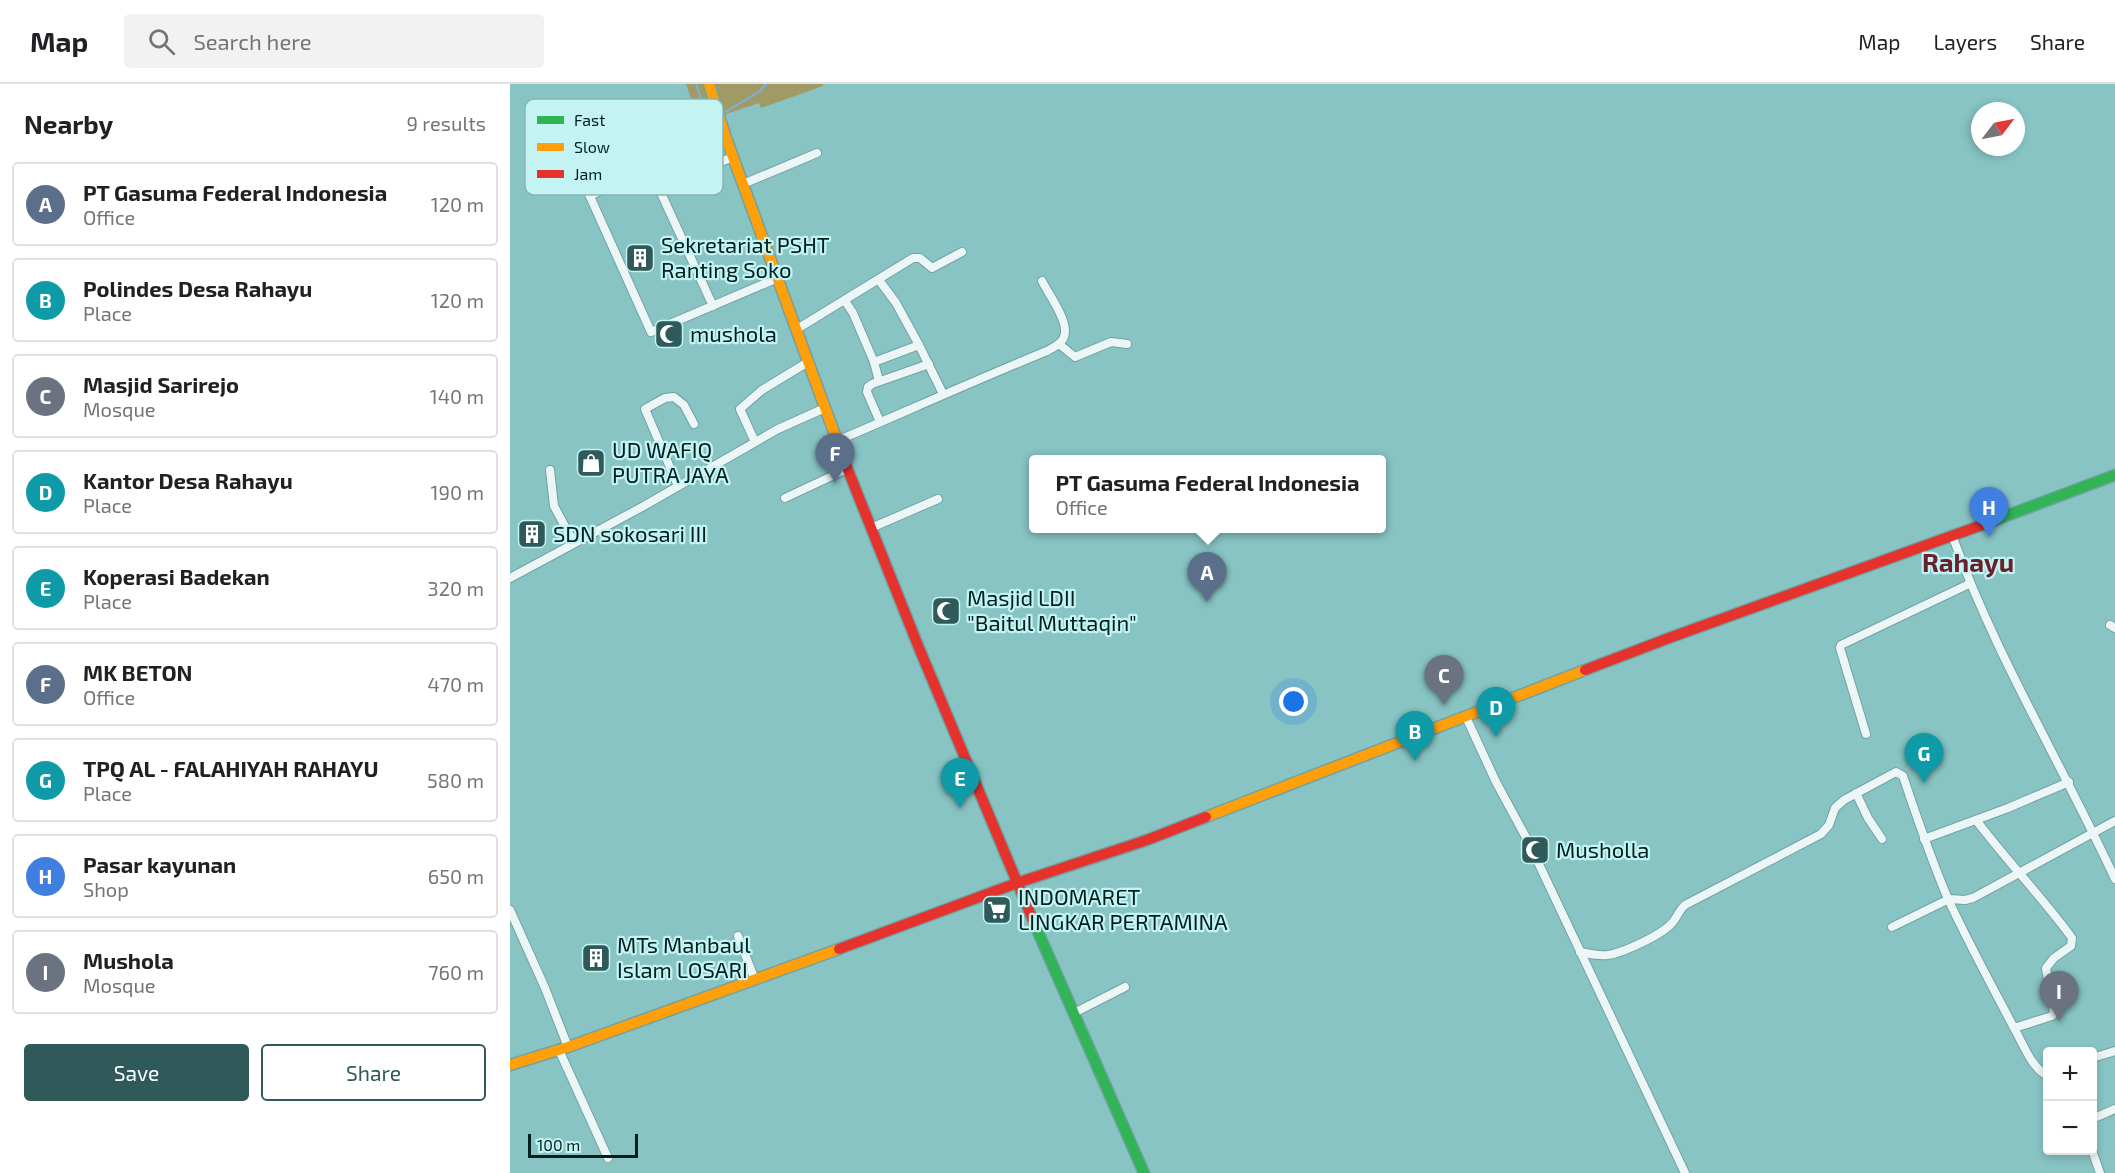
<!DOCTYPE html>
<meta charset="utf-8">
<style>
:root{--surface:#fff;--page:#f2f2f2;--text:#202124;--muted:#757577;--line:#e0e0e0;--accent:#305959}
body{margin:0;font-family:"Exo 2",sans-serif;background:var(--page);color:var(--text)}
.controls{position:absolute;right:18px;bottom:18px;display:grid;overflow:hidden;border-radius:6px;box-shadow:0 3px 9px #0003}
.controls button{width:54px;height:54px;display:grid;place-items:center;padding:0;border:0;border-bottom:2px solid var(--line);background:var(--surface);color:var(--text);font:30px sans-serif}
.compass{position:absolute;left:1461px;top:18px;width:54px;height:54px;border-radius:50%;background:var(--surface);box-shadow:0 3px 9px #0003;rotate:58deg}
.scale{position:absolute;left:18px;bottom:15px;width:110px;box-sizing:border-box;padding-left:6px;border:3px solid #001f1f;border-top:0;font-size:16px;line-height:21px;white-space:nowrap;color:#001f1f;-webkit-text-stroke:4px #c3f4f3;paint-order:stroke}
.you{position:absolute;left:784px;top:618px;width:21px;height:21px;margin:-15px;border:4px solid #fff;border-radius:50%;background:#1a73e8;box-shadow:0 0 0 9px #1a73e833}
.badge{display:grid;place-items:center;width:39px;height:39px;border-radius:50%;background:var(--accent);color:#fff;font-size:20px;font-weight:700}
.pin{position:absolute;translate:-50% -50px;filter:drop-shadow(0 2px 3px #0008)}
.pin::after{content:'';position:absolute;top:32px;width:21px;height:18px;background:inherit;clip-path:polygon(0 0,100% 0,50% 100%)}
.popup{position:absolute;left:519px;top:371px;width:357px;height:78px;box-sizing:border-box;display:grid;place-content:center;border-radius:6px;background:var(--surface);filter:drop-shadow(0 2px 4px #0005);font-size:20px;white-space:nowrap;color:var(--muted)}
.popup b{font-size:22px;color:var(--text)}
.popup::after{content:'';position:absolute;left:50%;top:100%;margin-left:-12px;border:12px solid transparent;border-top-color:var(--surface)}
.list{margin:0;padding:0;list-style:none}
h2{display:flex;justify-content:space-between;align-items:center;height:78px;margin:0;padding:0 24px;font-size:26px}
h2 small{font-size:20px;font-weight:400;color:var(--muted)}
.list li{display:grid;grid-template-columns:39px 1fr auto;gap:18px;align-items:center;box-sizing:border-box;height:84px;margin:0 12px 12px;padding:0 12px;border:2px solid var(--line);border-radius:6px}
.list b{display:block;font-size:22px;white-space:nowrap}
.list p{margin:0;font-size:20px;white-space:nowrap;color:var(--muted)}
.list em{font-size:20px;font-style:normal;color:var(--muted)}
.actions{display:flex;gap:12px;padding:18px 24px}
.actions a{flex:1;padding:14px 0;border:2px solid var(--accent);border-radius:6px;text-align:center;font-size:21px;color:var(--accent)}
.actions .main{background:var(--accent);color:#fff}
.icon{flex:none;width:33px;height:33px;fill:none;stroke:currentColor;stroke-width:2;stroke-linecap:round;stroke-linejoin:round}
.map{position:relative;flex:none;width:1605px;height:1089px;overflow:hidden}
header{display:flex;align-items:center;gap:36px;box-sizing:border-box;height:84px;padding:0 30px;background:var(--surface);border-bottom:2px solid var(--line)}
header strong{font-size:28px}
nav{display:flex;gap:33px;margin-inline-start:auto;font-size:21px}
.search{width:420px;height:54px;background:var(--page);display:flex;align-items:center;gap:15px;box-sizing:border-box;padding:0 21px;border-radius:6px;color:var(--muted);font-size:22px}
main{display:flex}
aside{flex:1;background:var(--surface)}
.map>svg:first-child{display:block}
.forest{fill:#a09b66}
.lines{fill:none;stroke-linecap:round;stroke-linejoin:round}
.stream{stroke:#76b2e6;stroke-width:2}
.street-casing{stroke:#71a2a2;stroke-width:10}
.fast-casing{stroke:#71a2a2;stroke-width:13}
.slow-casing{stroke:#71a2a2;stroke-width:13}
.jam-casing{stroke:#71a2a2;stroke-width:13}
.street{stroke:#edf6f6;stroke-width:8}
.fast{stroke:#30b455;stroke-width:10}
.slow{stroke:#ff9f0a;stroke-width:10}
.jam{stroke:#e5322d;stroke-width:10}
.labels{text-anchor:middle;stroke-width:4.5;stroke-linejoin:round;paint-order:stroke}
.poi-label{font-size:22px;fill:#001f1f;stroke:#c3f4f3;text-anchor:start}
.quarter-label{font-size:26px;font-weight:bold;fill:#68222d;stroke:#c3f4f3}
.key{fill:#c3f4f3;stroke:#88b4b3;stroke-width:1.5}
.key-label{font-size:16px;fill:#001f1f}
</style>
<header>
<strong>Map</strong>
<div class="search"><svg class="icon" aria-label="search" viewBox="0 0 24 24"><circle cx="10" cy="10" r="6"/><path d="M15 15l6 6"/></svg>Search here</div>
<nav><a>Map</a><a>Layers</a><a>Share</a></nav>
</header>
<main>
<aside>
<h2>Nearby<small>9 results</small></h2>
<ul class="list">
<li><span class="badge" style="background:#5c6f8a">A</span><div><b>PT Gasuma Federal Indonesia</b><p>Office</p></div><em>120 m</em></li>
<li><span class="badge" style="background:#0f9aa8">B</span><div><b>Polindes Desa Rahayu</b><p>Place</p></div><em>120 m</em></li>
<li><span class="badge" style="background:#6b7280">C</span><div><b>Masjid Sarirejo</b><p>Mosque</p></div><em>140 m</em></li>
<li><span class="badge" style="background:#0f9aa8">D</span><div><b>Kantor Desa Rahayu</b><p>Place</p></div><em>190 m</em></li>
<li><span class="badge" style="background:#0f9aa8">E</span><div><b>Koperasi Badekan</b><p>Place</p></div><em>320 m</em></li>
<li><span class="badge" style="background:#5c6f8a">F</span><div><b>MK BETON</b><p>Office</p></div><em>470 m</em></li>
<li><span class="badge" style="background:#0f9aa8">G</span><div><b>TPQ AL - FALAHIYAH RAHAYU</b><p>Place</p></div><em>580 m</em></li>
<li><span class="badge" style="background:#3f7fe0">H</span><div><b>Pasar kayunan</b><p>Shop</p></div><em>650 m</em></li>
<li><span class="badge" style="background:#6b7280">I</span><div><b>Mushola</b><p>Mosque</p></div><em>760 m</em></li>
</ul>
<div class="actions"><a class="main">Save</a><a>Share</a></div>
</aside>
<div class="map">
<svg width="1605" height="1089" viewBox="0 0 1605 1089">
<rect width="100%" height="100%" fill="#88c4c4"/>
<g class="forest">
<polygon points="176,0 195,0 209,45 164,60 167,71 161,73 158,63 133,72 132,62 142,50 186,30"/>
<polygon points="203,0 313,0 313,2 251,24 249,19 213,31"/>
</g>
<g class="lines">
<g class="stream">
<polyline points="186,0 196,29 201,34 207,32"/>
<polyline points="212,30 250,7 256,0"/>
</g>
<g class="street-casing">
<g id="street">
<polyline points="69,88 141,248 268,194"/>
<polyline points="233,100 307,69"/>
<polyline points="149,103 223,73"/>
<polyline points="80,112 139,83 203,222"/>
<polyline points="369,196 386,219 409,261"/>
<polyline points="335,217 343,229 364,278 409,261 433,310"/>
<polyline points="287,245 403,174 410,174 422,184 452,168"/>
<polyline points="549,260 565,273 601,258 617,260"/>
<polyline points="364,278 369,297"/>
<polyline points="370,338 357,308 358,303 362,300 419,280"/>
<path d="M327,357C397,327 466,296 537,267C542,264 550,261 553,255C562,241 539,211 532,197"/>
<polyline points="245,358 230,325 252,306 298,278"/>
<polyline points="40,386 44,422 64,459"/>
<polyline points="168,402 135,325 155,314 164,313 174,321 184,340"/>
<polyline points="275,414 337,385"/>
<polyline points="361,444 428,415"/>
<path d="M1442,451C1485,571 1552,680 1605,795"/>
<polyline points="0,494 132,423 268,345 315,324"/>
<polyline points="1600,541 1605,544"/>
<polyline points="956,633 986,698 1018,757 1175,1089"/>
<polyline points="1356,650 1330,564 1331,561 1459,500"/>
<polyline points="1346,709 1358,734 1372,755"/>
<polyline points="1414,755 1498,724 1559,698"/>
<polyline points="0,826 35,904 58,963"/>
<polyline points="1382,843 1439,815 1455,816 1463,814 1605,737"/>
<polyline points="228,852 245,896"/>
<path d="M1070,868C1079,870 1089,872 1098,871C1113,869 1151,851 1161,840C1167,834 1169,826 1175,821L1311,750L1319,741L1325,724L1334,716L1386,688L1393,692C1407,734 1421,776 1439,817C1459,860 1482,902 1504,944L1542,932L1544,929L1536,884L1544,874L1561,862L1562,854C1532,813 1497,777 1466,736"/>
<polyline points="564,929 615,903"/>
<path d="M1504,944C1513,959 1521,984 1538,992"/>
<polyline points="49,966 98,1074"/>
<polyline points="1582,974 1605,967"/>
<polyline points="1582,1035 1605,1025"/>
<polyline points="1582,1066 1590,1089"/>
</g>
</g>
<g class="fast-casing">
<g id="fast">
<polyline points="1472,441 1605,391"/>
<polyline points="525,841 634,1089"/>
</g>
</g>
<g class="slow-casing">
<g id="slow">
<polyline points="199,0 216,54 336,381"/>
<polyline points="696,733 1075,586"/>
<polyline points="0,981 58,963 329,865"/>
</g>
</g>
<g class="jam-casing">
<g id="jam">
<polyline points="336,381 409,564 525,841"/>
<polyline points="1075,586 1159,554 1472,441"/>
<polyline points="329,865 507,799 637,756 696,733"/>
</g>
</g>
<use href="#street" class="street"/>
<use href="#fast" class="fast"/>
<use href="#slow" class="slow"/>
<use href="#jam" class="jam"/>
</g>
<defs>
<g id="building-square" transform="scale(1.5)"><rect x="-9" y="-9" width="18" height="18" rx="4" fill="#305959" stroke="#c3f4f3"/><path d="M-4-6H4V6H1V3H-1V6H-4ZM-2.5-4.3h1.7v1.8h-1.7ZM.8-4.3h1.7v1.8H.8ZM-2.5-1h1.7V.8h-1.7ZM.8-1h1.7V.8H.8Z" fill="#fff"/></g>
<g id="mosque-square" transform="scale(1.5)"><rect x="-9" y="-9" width="18" height="18" rx="4" fill="#305959" stroke="#c3f4f3"/><path d="M3.5-4.9A6 6 0 1 0 3.5 4.9A5 5 0 1 1 3.5-4.9Z" fill="#fff"/></g>
<g id="shop-square" transform="scale(1.5)"><rect x="-9" y="-9" width="18" height="18" rx="4" fill="#305959" stroke="#c3f4f3"/><path d="M-5-2.5h2.3a2.7 3.5 0 0 1 5.4 0H5L5.5 6h-11ZM-1.5-2.5h3a1.5 2.3 0 0 0-3 0Z" fill="#fff"/></g>
<g id="supermarket-square" transform="scale(1.5)"><rect x="-9" y="-9" width="18" height="18" rx="4" fill="#305959" stroke="#c3f4f3"/><path d="M-6-5.5h2.5l.6 2H6L4.5 2H-2.5L-4.4-4H-6ZM-1.5 3.2a1.3 1.3 0 1 0 .1 0ZM3 3.2a1.3 1.3 0 1 0 .1 0Z" fill="#fff"/></g>
</defs>
<g fill-rule="evenodd">
<use href="#building-square" x="130" y="174"/>
<use href="#mosque-square" x="159" y="250"/>
<use href="#shop-square" x="81" y="379"/>
<use href="#building-square" x="22" y="450"/>
<use href="#mosque-square" x="436" y="527"/>
<use href="#mosque-square" x="1025" y="766"/>
<use href="#supermarket-square" x="487" y="826"/>
<use href="#building-square" x="86" y="874"/>
</g>
<g class="labels">
<g class="poi-label">
<text x="151" y="169">Sekretariat PSHT<tspan x="151" dy="25">Ranting Soko</tspan></text>
<text x="180" y="258">mushola</text>
<text x="102" y="374">UD WAFIQ<tspan x="102" dy="25">PUTRA JAYA</tspan></text>
<text x="43" y="458">SDN sokosari III</text>
<text x="457" y="522">Masjid LDII<tspan x="457" dy="25">"Baitul Muttaqin"</tspan></text>
<text x="1046" y="774">Musholla</text>
<text x="508" y="821">INDOMARET<tspan x="508" dy="25">LINGKAR PERTAMINA</tspan></text>
<text x="107" y="869">MTs Manbaul<tspan x="107" dy="25">Islam LOSARI</tspan></text>
</g>
<g class="quarter-label">
<text x="1458" y="488">Rahayu</text>
</g>
</g>
<rect x="15" y="15" width="198" height="96" rx="9" class="key"/>
<rect x="27" y="32" width="27" height="8" fill="#30b455"/>
<rect x="27" y="59" width="27" height="8" fill="#ff9f0a"/>
<rect x="27" y="86" width="27" height="8" fill="#e5322d"/>
<g class="key-label">
<text x="64" y="42">Fast</text>
<text x="64" y="69">Slow</text>
<text x="64" y="96">Jam</text>
</g>
</svg>
<div class="controls">
<button>+</button>
<button>−</button>
</div>
<svg class="compass" viewBox="-18 -18 36 36"><path d="M0-13l5 13h-10z" fill="#e53935"/><path d="M0 13l5-13h-10z" fill="#757577"/></svg>
<div class="scale">100 m</div>
<div class="you"></div>
<div class="pin badge" style="left:697px;top:518px;background:#5c6f8a">A</div>
<div class="popup"><b>PT Gasuma Federal Indonesia</b>Office</div>
<div class="pin badge" style="left:905px;top:677px;background:#0f9aa8">B</div>
<div class="pin badge" style="left:934px;top:621px;background:#6b7280">C</div>
<div class="pin badge" style="left:986px;top:653px;background:#0f9aa8">D</div>
<div class="pin badge" style="left:450px;top:724px;background:#0f9aa8">E</div>
<div class="pin badge" style="left:325px;top:399px;background:#5c6f8a">F</div>
<div class="pin badge" style="left:1414px;top:699px;background:#0f9aa8">G</div>
<div class="pin badge" style="left:1479px;top:453px;background:#3f7fe0">H</div>
<div class="pin badge" style="left:1549px;top:937px;background:#6b7280">I</div>
</div>
</main>
